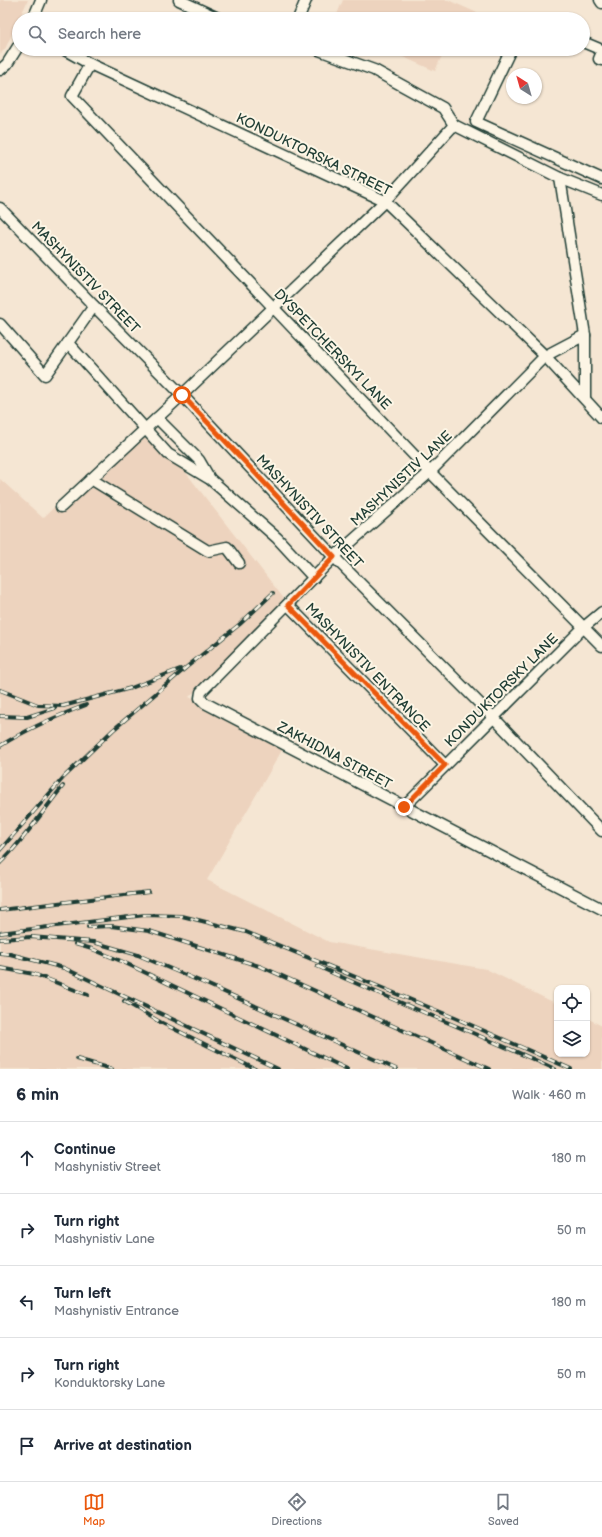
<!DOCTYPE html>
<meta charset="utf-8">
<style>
:root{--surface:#fff;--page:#f6f6f7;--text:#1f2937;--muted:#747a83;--line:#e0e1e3;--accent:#ea580c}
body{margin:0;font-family:"Balsamiq Sans",sans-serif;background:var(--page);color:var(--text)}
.controls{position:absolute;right:12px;bottom:12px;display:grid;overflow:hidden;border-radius:8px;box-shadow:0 1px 3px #0004}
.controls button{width:36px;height:36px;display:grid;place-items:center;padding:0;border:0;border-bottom:1px solid var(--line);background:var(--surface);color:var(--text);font:20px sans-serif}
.compass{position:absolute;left:506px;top:68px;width:36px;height:36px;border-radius:50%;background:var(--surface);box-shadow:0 1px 3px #0004;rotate:323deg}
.stop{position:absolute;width:12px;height:12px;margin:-9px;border:3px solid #ea580c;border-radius:50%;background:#fff}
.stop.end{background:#ea580c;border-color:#fff;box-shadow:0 1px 4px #0008}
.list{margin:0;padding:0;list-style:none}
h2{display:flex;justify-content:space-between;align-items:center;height:52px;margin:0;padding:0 16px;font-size:17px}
h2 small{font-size:13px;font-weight:400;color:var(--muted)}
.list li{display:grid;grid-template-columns:26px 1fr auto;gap:12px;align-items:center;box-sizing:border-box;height:72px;padding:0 16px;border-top:1px solid var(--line)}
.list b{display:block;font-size:15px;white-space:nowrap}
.list p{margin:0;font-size:13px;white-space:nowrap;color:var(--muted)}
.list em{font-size:13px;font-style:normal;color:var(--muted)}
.icon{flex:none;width:22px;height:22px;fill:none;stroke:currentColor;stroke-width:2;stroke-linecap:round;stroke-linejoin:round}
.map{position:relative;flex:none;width:602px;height:1069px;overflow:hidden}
.search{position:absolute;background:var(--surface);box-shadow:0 1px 3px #0004;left:12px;right:12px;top:12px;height:44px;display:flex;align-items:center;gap:10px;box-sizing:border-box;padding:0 14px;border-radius:22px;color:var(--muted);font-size:15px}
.sheet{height:412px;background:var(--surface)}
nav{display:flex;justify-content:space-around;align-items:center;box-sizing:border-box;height:56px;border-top:1px solid var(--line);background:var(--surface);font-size:11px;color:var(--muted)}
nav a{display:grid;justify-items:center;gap:2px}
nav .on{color:var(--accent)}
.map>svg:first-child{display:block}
.built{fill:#edd3be}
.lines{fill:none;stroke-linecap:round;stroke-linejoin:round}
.minor-casing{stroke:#1f3d34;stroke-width:13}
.minor{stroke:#fcf5e5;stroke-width:10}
.rail-casing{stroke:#1f3d34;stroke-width:4}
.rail{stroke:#fcf5e5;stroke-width:2.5;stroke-dasharray:8;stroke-linecap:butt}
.route{stroke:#ea580c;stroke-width:5}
.labels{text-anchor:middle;stroke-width:4;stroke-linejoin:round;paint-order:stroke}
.street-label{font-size:14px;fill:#1f3d34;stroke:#fcf5e5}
</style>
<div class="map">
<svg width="602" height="1069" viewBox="0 0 602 1069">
<rect width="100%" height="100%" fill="#f5e6d3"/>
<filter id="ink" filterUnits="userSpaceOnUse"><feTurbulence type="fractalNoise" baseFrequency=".025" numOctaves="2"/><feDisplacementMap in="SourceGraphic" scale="8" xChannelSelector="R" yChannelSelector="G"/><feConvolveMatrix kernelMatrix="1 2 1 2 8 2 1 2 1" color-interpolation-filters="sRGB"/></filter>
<g filter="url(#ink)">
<g class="built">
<polygon points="0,0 28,0 5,49 0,54"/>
<polygon points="343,0 448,0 491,19 335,19"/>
<polygon points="385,49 445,49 435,71"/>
<polygon points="145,420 285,600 189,697 285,745 207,880 329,942 486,969 557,1004 557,1054 587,1054 587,1018 602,1026 602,1069 0,1069 0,479 43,518"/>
</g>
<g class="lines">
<g class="minor-casing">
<g id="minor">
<polyline points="179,0 220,19"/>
<polyline points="600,0 602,3"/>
<polyline points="33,19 41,0"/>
<polyline points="298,19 306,0"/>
<polyline points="583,42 602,50"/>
<polyline points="63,49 90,64 385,201 545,356 602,418"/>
<polyline points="316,49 374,70 443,108 454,125 560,178 602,195"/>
<polyline points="511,49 476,122 602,179"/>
<polyline points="602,52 599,59 602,60"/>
<polyline points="90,64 72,96 430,472 602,646"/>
<polyline points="0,70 7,64 19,45"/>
<polyline points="560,178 585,335 585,399"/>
<polyline points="0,208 94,306 182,395 334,557 494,718 602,831"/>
<polyline points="0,324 45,375 94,306"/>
<polyline points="585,335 545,356 430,472 334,557 201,692 200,698 205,703 602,909"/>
<polyline points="68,343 168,454 208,478"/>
<polyline points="157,418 199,460 210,479 277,538 314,578"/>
<polyline points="91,479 208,551 227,547 239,563"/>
<polyline points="61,507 182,395 385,201 454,125"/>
<polyline points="288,605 445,765"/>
<polyline points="404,807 584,627 602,612"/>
</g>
</g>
<use href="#minor" class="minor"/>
<g class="rail-casing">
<g id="rail">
<polyline points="0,690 38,705 63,706 131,688 180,669"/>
<polyline points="0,716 27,717 55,708"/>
<path d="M0,746C27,729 57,716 86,705"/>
<polyline points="0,850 64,777 113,730 188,666 240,624 273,593"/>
<path d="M0,863C24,840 42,812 63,786"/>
<polyline points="0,910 149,892"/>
<polyline points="88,927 111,926 149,931 262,967 489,1069"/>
<polyline points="0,933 145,915 182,916 246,932 455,1018 571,1069"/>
<polyline points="0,939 31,937 93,942 138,955 204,983 396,1069"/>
<polyline points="75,944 92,949 121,961 347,1069"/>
<polyline points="0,953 10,954 64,968 278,1069"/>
<path d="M317,966C396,1002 476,1033 555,1069"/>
<polyline points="0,968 34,974 88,995"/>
<polyline points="124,1001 160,1022 255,1069"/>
<polyline points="77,1059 112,1069"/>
</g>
</g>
<use href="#rail" class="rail"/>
</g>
</g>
<g class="lines" filter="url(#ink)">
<polyline class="route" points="182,395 334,557 288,605 445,765 404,807"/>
</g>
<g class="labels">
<g class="street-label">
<text transform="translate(314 154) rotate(26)" y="5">KONDUKTORSKA STREET</text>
<text transform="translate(86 277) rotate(46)" y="5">MASHYNISTIV STREET</text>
<text transform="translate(333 349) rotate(46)" y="5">DYSPETCHERSKYI LANE</text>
<text transform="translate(401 478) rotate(-43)" y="5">MASHYNISTIV LANE</text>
<text transform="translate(310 511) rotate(47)" y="5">MASHYNISTIV STREET</text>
<text transform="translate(368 667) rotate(46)" y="5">MASHYNISTIV ENTRANCE</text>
<text transform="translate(501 690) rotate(-45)" y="5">KONDUKTORSKY LANE</text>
<text transform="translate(335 755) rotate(28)" y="5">ZAKHIDNA STREET</text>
</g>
</g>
</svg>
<div class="controls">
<button><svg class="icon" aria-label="locate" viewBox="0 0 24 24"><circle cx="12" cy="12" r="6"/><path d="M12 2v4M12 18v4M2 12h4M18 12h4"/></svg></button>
<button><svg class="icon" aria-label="layers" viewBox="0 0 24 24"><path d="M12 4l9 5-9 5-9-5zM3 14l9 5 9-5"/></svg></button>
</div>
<svg class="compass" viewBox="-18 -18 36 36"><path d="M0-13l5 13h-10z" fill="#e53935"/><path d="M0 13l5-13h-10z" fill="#747a83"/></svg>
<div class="stop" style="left:182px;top:395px"></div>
<div class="stop end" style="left:404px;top:807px"></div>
<div class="search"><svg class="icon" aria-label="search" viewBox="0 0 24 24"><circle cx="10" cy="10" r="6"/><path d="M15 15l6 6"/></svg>Search here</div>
</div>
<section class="sheet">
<h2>6 min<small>Walk · 460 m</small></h2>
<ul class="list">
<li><svg class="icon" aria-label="ahead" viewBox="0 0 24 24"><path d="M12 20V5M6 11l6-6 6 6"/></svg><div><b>Continue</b><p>Mashynistiv Street</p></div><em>180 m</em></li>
<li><svg class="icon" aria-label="right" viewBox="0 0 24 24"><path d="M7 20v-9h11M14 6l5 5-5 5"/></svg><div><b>Turn right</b><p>Mashynistiv Lane</p></div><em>50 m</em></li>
<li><svg class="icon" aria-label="left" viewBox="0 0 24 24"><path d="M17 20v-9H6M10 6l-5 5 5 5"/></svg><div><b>Turn left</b><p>Mashynistiv Entrance</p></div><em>180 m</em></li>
<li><svg class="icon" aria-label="right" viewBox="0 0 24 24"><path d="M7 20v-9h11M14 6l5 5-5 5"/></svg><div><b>Turn right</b><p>Konduktorsky Lane</p></div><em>50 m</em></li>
<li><svg class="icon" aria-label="arrive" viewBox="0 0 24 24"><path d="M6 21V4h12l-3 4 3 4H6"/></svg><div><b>Arrive at destination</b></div></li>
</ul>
</section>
<nav>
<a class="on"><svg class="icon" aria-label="map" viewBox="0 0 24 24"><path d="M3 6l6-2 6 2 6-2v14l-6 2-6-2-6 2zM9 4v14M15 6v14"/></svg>Map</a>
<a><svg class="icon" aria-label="directions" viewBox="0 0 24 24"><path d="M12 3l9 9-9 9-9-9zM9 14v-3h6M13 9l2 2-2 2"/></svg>Directions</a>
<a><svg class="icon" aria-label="saved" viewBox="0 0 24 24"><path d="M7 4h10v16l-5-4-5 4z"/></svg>Saved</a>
</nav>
